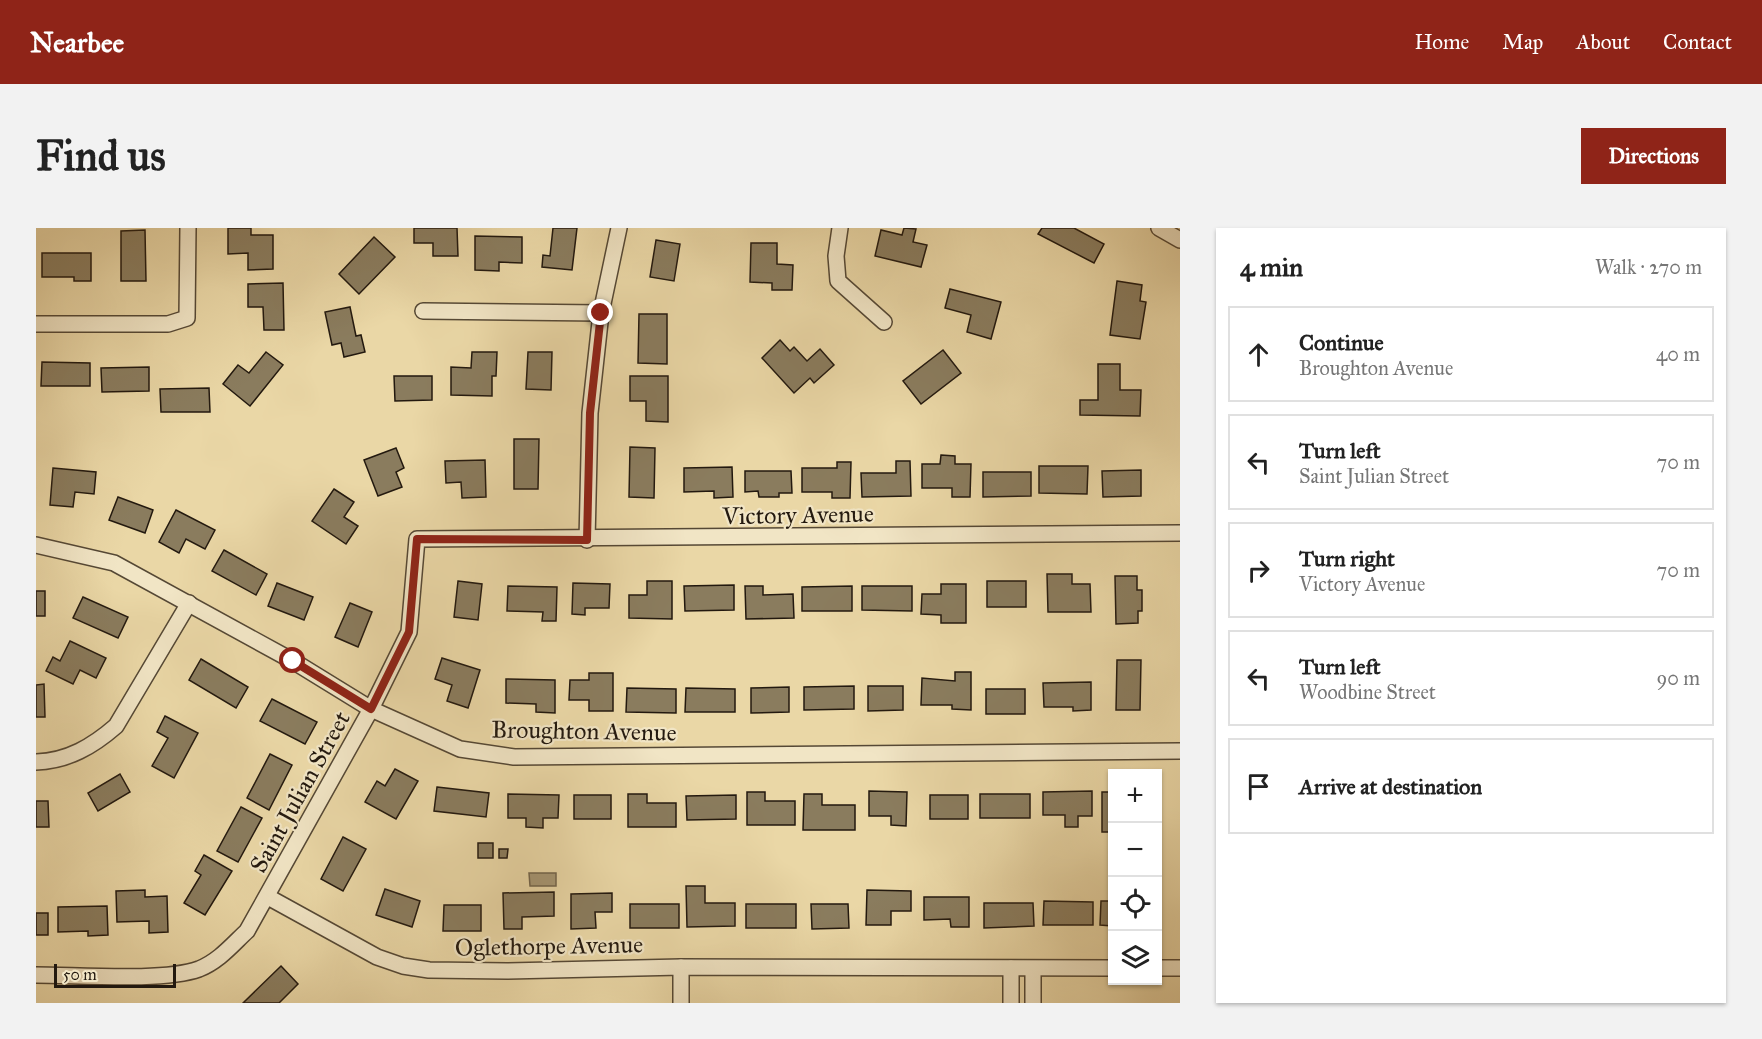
<!DOCTYPE html>
<meta charset="utf-8">
<style>
:root{--surface:#fff;--page:#f2f2f2;--text:#222;--muted:#767676;--line:#e0e0e0;--accent:#8f2418}
body{margin:0;font-family:"IM FELL Great Primer",serif;background:var(--page);color:var(--text)}
.controls{position:absolute;right:18px;bottom:18px;display:grid;overflow:hidden;border-radius:0px;box-shadow:0 2px 4px #0004}
.controls button{width:54px;height:54px;display:grid;place-items:center;padding:0;border:0;border-bottom:2px solid var(--line);background:var(--surface);color:var(--text);font:30px sans-serif}
.scale{position:absolute;left:18px;bottom:15px;width:122px;box-sizing:border-box;padding-left:6px;border:3px solid #23190f;border-top:0;font-size:16px;line-height:21px;white-space:nowrap;color:#23190f;-webkit-text-stroke:4px #f1e5c5;paint-order:stroke}
.stop{position:absolute;width:18px;height:18px;margin:-14px;border:4px solid #8f2418;border-radius:50%;background:#fff}
.stop.end{background:#8f2418;border-color:#fff;box-shadow:0 2px 6px #0008}
.list{margin:0;padding:0;list-style:none}
h2{display:flex;justify-content:space-between;align-items:center;height:78px;margin:0;padding:0 24px;font-size:26px}
h2 small{font-size:20px;font-weight:400;color:var(--muted)}
.list li{display:grid;grid-template-columns:39px 1fr auto;gap:18px;align-items:center;box-sizing:border-box;height:96px;margin:0 12px 12px;padding:0 12px;border:2px solid var(--line);border-radius:0px}
.list b{display:block;font-size:22px;white-space:nowrap}
.list p{margin:0;font-size:20px;white-space:nowrap;color:var(--muted)}
.list em{font-size:20px;font-style:normal;color:var(--muted)}
.icon{flex:none;width:33px;height:33px;fill:none;stroke:currentColor;stroke-width:2;stroke-linecap:round;stroke-linejoin:round}
.map{position:relative;flex:none;width:1144px;height:775px;overflow:hidden;border-radius:0px}
header{display:flex;align-items:center;gap:36px;box-sizing:border-box;height:84px;padding:0 30px;background:var(--accent);color:#fff}
header strong{font-size:28px}
nav{display:flex;gap:33px;margin-inline-start:auto;font-size:21px}
.intro{display:flex;align-items:center;justify-content:space-between;box-sizing:border-box;height:144px;padding:0 36px}
h1{margin:0;font-size:42px}
.button{padding:15px 27px;border-radius:0px;background:var(--accent);color:#fff;font-size:21px;font-weight:700}
main{display:flex;gap:36px;padding:0 36px}
aside{flex:1;background:var(--surface);border-radius:0px;box-shadow:0 2px 4px #0004}
.map>svg:first-child{display:block}
.water{fill:#a69673;stroke:#72644b;stroke-width:1.5}
.building{fill:#8a7c5e;stroke:#23190f;stroke-width:1.5}
.lines{fill:none;stroke-linecap:round;stroke-linejoin:round}
.minor-casing{stroke:#554835;stroke-width:18}
.minor{stroke:#f1e5c5;stroke-width:15}
.route{stroke:#8f2418;stroke-width:8}
.labels{text-anchor:middle;stroke-width:4.5;stroke-linejoin:round;paint-order:stroke}
.street-label{font-size:24px;fill:#23190f;stroke:#f1e5c5}
</style>
<header>
<strong>Nearbee</strong>
<nav><a>Home</a><a>Map</a><a>About</a><a>Contact</a></nav>
</header>
<div class="intro"><h1>Find us</h1><a class="button">Directions</a></div>
<main>
<div class="map">
<svg width="1144" height="775" viewBox="0 0 1144 775">
<rect width="100%" height="100%" fill="#ead7a6"/>
<filter id="stains"><feTurbulence type="fractalNoise" baseFrequency=".00333" numOctaves="4"/><feColorMatrix values="0 0 0 0 .2 0 0 0 0 .09 0 0 0 0 .02 0 0 0 .5 -.17"/></filter>
<radialGradient id="worn" r=".72"><stop offset=".6" stop-color="#630" stop-opacity="0"/><stop offset="1" stop-color="#630" stop-opacity=".3"/></radialGradient>
<polygon class="water" points="493,645 520,645 520,658 494,658"/>
<g class="building">
<polygon points="192,0 215,0 215,7 237,7 237,41 212,42 212,25 192,26"/>
<polygon points="378,0 421,0 422,28 397,28 397,15 378,15"/>
<polygon points="517,0 541,0 536,42 506,39 507,27 514,28"/>
<polygon points="868,0 880,1 877,14 891,17 885,39 839,28 845,2 866,7"/>
<polygon points="1006,0 1038,0 1068,16 1058,35 1002,6"/>
<polygon points="109,2 110,53 85,53 85,3"/>
<polygon points="439,8 486,9 486,35 463,34 463,43 439,42"/>
<polygon points="338,9 359,29 323,66 303,46"/>
<polygon points="620,12 644,16 638,53 614,49"/>
<polygon points="715,15 741,15 741,36 757,37 756,62 736,62 736,55 714,54"/>
<polygon points="6,25 55,25 55,53 38,53 38,49 6,49"/>
<polygon points="1081,53 1106,57 1104,73 1110,74 1104,111 1074,107"/>
<polygon points="247,55 248,102 228,102 227,79 212,79 212,56"/>
<polygon points="914,61 965,74 955,111 931,104 935,87 909,80"/>
<polygon points="314,79 320,108 325,107 329,124 308,129 305,115 296,117 289,84"/>
<polygon points="603,86 631,86 631,136 602,135"/>
<polygon points="744,112 754,123 758,119 771,133 784,121 798,137 778,155 774,150 758,165 726,130"/>
<polygon points="907,122 925,145 885,176 867,153"/>
<polygon points="230,124 247,137 214,178 187,156 202,137 213,145"/>
<polygon points="436,124 461,124 460,148 456,148 456,168 415,167 415,139 435,140"/>
<polygon points="492,124 516,124 515,162 490,161"/>
<polygon points="6,134 54,135 54,158 5,158"/>
<polygon points="1062,136 1084,136 1084,162 1105,162 1104,188 1044,187 1044,172 1062,172"/>
<polygon points="113,139 113,163 66,164 65,140"/>
<polygon points="358,148 396,148 396,172 359,173"/>
<polygon points="594,148 632,148 632,194 610,193 610,173 594,173"/>
<polygon points="173,160 174,184 125,184 124,161"/>
<polygon points="478,211 503,211 502,261 478,261"/>
<polygon points="594,219 619,220 618,270 593,269"/>
<polygon points="360,220 368,240 360,244 366,259 342,268 328,232"/>
<polygon points="905,227 919,228 919,236 935,236 934,269 916,269 916,260 886,260 886,236 904,236"/>
<polygon points="449,232 450,269 426,270 425,254 410,255 409,233"/>
<polygon points="860,233 874,233 875,268 826,269 825,245 860,245"/>
<polygon points="801,234 815,234 814,270 796,270 796,264 766,264 766,240 801,240"/>
<polygon points="1003,238 1052,238 1051,266 1003,265"/>
<polygon points="696,239 697,269 678,270 678,263 648,264 648,240"/>
<polygon points="17,240 60,244 58,266 39,264 37,279 14,277"/>
<polygon points="1105,242 1105,268 1067,269 1066,243"/>
<polygon points="709,243 755,243 756,265 743,265 743,269 723,269 722,263 709,264"/>
<polygon points="947,244 995,244 995,268 947,269"/>
<polygon points="298,261 318,274 308,289 322,298 310,316 276,293"/>
<polygon points="82,269 117,282 109,305 73,292"/>
<polygon points="140,282 179,302 169,321 150,311 143,325 123,314"/>
<polygon points="188,322 231,346 220,367 176,343"/>
<polygon points="1011,346 1036,346 1036,356 1054,356 1055,384 1012,384"/>
<polygon points="1079,348 1101,348 1101,362 1106,362 1106,383 1102,383 1102,395 1080,396"/>
<polygon points="422,353 446,356 442,392 418,389"/>
<polygon points="611,353 636,353 636,391 593,390 593,367 611,367"/>
<rect x="951" y="353" width="39" height="26"/>
<polygon points="241,355 277,369 268,392 232,378"/>
<polygon points="537,355 574,356 573,380 549,380 549,387 536,386"/>
<polygon points="905,356 930,356 930,395 905,395 905,387 885,386 886,366 905,366"/>
<polygon points="698,357 698,382 649,383 648,358"/>
<polygon points="472,358 521,359 520,393 506,393 507,384 471,383"/>
<polygon points="709,358 727,358 727,367 757,366 758,390 710,391"/>
<polygon points="816,358 816,383 766,383 766,359"/>
<polygon points="826,358 876,358 876,383 826,382"/>
<rect x="0" y="363" width="9" height="25"/>
<polygon points="47,369 92,389 82,410 37,390"/>
<polygon points="314,375 336,384 322,419 299,409"/>
<polygon points="34,413 70,430 60,450 44,442 37,456 10,443 17,429 24,433"/>
<polygon points="406,430 444,442 432,480 411,473 416,457 399,451"/>
<polygon points="165,431 212,459 200,480 153,452"/>
<polygon points="1081,432 1105,432 1104,482 1080,482"/>
<polygon points="919,444 935,444 935,482 916,481 916,477 885,477 886,450 919,453"/>
<polygon points="553,445 577,445 577,483 553,483 553,472 533,472 534,452 553,452"/>
<polygon points="470,451 519,452 519,485 500,484 500,476 470,475"/>
<polygon points="1055,454 1055,482 1037,483 1037,479 1008,479 1007,455"/>
<polygon points="8,456 9,489 0,489 0,457"/>
<polygon points="818,458 818,481 768,482 768,459"/>
<polygon points="832,458 867,458 867,482 832,483"/>
<polygon points="753,459 753,484 715,485 715,460"/>
<polygon points="591,460 640,461 640,485 590,484"/>
<polygon points="650,460 699,461 699,484 649,484"/>
<rect x="950" y="461" width="39" height="25"/>
<polygon points="236,471 281,494 269,516 224,493"/>
<polygon points="129,488 162,505 138,550 116,538 132,510 121,504"/>
<polygon points="234,526 256,537 233,582 211,570"/>
<polygon points="359,541 382,553 360,591 329,574 341,553 349,558"/>
<polygon points="84,546 94,564 62,583 52,565"/>
<polygon points="401,559 453,565 450,589 398,583"/>
<polygon points="833,563 871,564 870,598 855,597 855,588 833,588"/>
<polygon points="1056,563 1056,588 1042,588 1042,599 1029,599 1029,587 1007,587 1007,564"/>
<polygon points="711,564 729,564 729,573 759,573 759,597 711,597"/>
<rect x="1066" y="564" width="10" height="40"/>
<polygon points="472,566 523,567 522,590 507,590 507,600 490,599 490,590 472,590"/>
<polygon points="592,566 611,566 611,575 640,575 640,599 592,599"/>
<polygon points="768,566 786,566 786,577 819,577 819,602 767,602"/>
<rect x="944" y="566" width="50" height="24"/>
<rect x="538" y="567" width="37" height="24"/>
<polygon points="700,567 700,591 651,592 650,568"/>
<rect x="894" y="567" width="38" height="24"/>
<polygon points="0,573 12,573 13,599 0,599"/>
<polygon points="205,579 226,590 202,634 181,623"/>
<polygon points="307,609 330,621 307,663 285,651"/>
<rect x="442" y="615" width="15" height="15"/>
<polygon points="463,621 472,621 471,630 463,630"/>
<polygon points="168,627 196,643 169,687 148,675 165,647 159,643"/>
<polygon points="650,658 669,658 669,675 699,675 699,698 651,699"/>
<polygon points="349,661 384,673 376,699 340,687"/>
<polygon points="109,662 109,669 131,668 132,704 113,705 113,693 81,694 80,663"/>
<polygon points="831,662 875,663 875,683 855,683 855,697 830,697"/>
<polygon points="518,664 518,688 486,689 486,701 468,701 467,665"/>
<polygon points="576,665 576,684 559,684 560,700 535,701 535,666"/>
<polygon points="888,669 933,669 933,699 915,699 914,691 888,692"/>
<polygon points="1008,673 1057,674 1057,697 1007,697"/>
<polygon points="1065,673 1076,673 1076,698 1064,697"/>
<polygon points="948,675 997,675 998,698 948,700"/>
<rect x="594" y="676" width="49" height="24"/>
<rect x="710" y="676" width="50" height="24"/>
<polygon points="775,676 812,676 813,700 776,701"/>
<polygon points="408,677 445,677 445,703 407,703"/>
<polygon points="71,678 72,707 52,708 52,703 22,704 22,679"/>
<rect x="0" y="685" width="12" height="22"/>
<polygon points="245,738 262,756 243,775 207,775"/>
</g>
<g class="lines">
<g class="minor-casing">
<g id="minor">
<polyline points="804,0 800,28 802,53 848,94"/>
<polyline points="1123,0 1144,12"/>
<polyline points="387,83 565,85"/>
<polyline points="0,96 132,96 151,90 152,0"/>
<polyline points="551,312 554,185 565,85 583,0"/>
<polyline points="0,317 78,335 257,433 335,481 424,521 478,529 1144,523"/>
<path d="M0,534C32,533 57,518 80,498L153,375"/>
<polyline points="232,669 341,729 367,738 393,742 471,743 645,739 1076,740"/>
<polyline points="645,739 645,775"/>
<polyline points="975,740 975,775"/>
<polyline points="1122,740 1144,740"/>
<polyline points="997,741 997,775"/>
<path d="M0,747C42,747 127,754 163,741C183,733 196,717 211,703L335,481L373,404L381,311L1144,305"/>
</g>
</g>
<use href="#minor" class="minor"/>
</g>
<g class="lines">
<polyline class="route" points="257,433 335,481 373,404 381,311 551,312 554,185 565,85"/>
</g>
<g class="labels">
<g class="street-label">
<text transform="translate(762 287) rotate(-1)" y="8">Victory Avenue</text>
<text transform="translate(548 503) rotate(1)" y="8">Broughton Avenue</text>
<text transform="translate(264 564) rotate(-61)" y="8">Saint Julian Street</text>
<text transform="translate(513 718) rotate(-1)" y="8">Oglethorpe Avenue</text>
</g>
</g>
<rect width="100%" height="100%" filter="url(#stains)"/>
<rect width="100%" height="100%" fill="url(#worn)"/>
</svg>
<div class="controls">
<button>+</button>
<button>−</button>
<button><svg class="icon" aria-label="locate" viewBox="0 0 24 24"><circle cx="12" cy="12" r="6"/><path d="M12 2v4M12 18v4M2 12h4M18 12h4"/></svg></button>
<button><svg class="icon" aria-label="layers" viewBox="0 0 24 24"><path d="M12 4l9 5-9 5-9-5zM3 14l9 5 9-5"/></svg></button>
</div>
<div class="scale">50 m</div>
<div class="stop" style="left:257px;top:433px"></div>
<div class="stop end" style="left:565px;top:85px"></div>
</div>
<aside>
<h2>4 min<small>Walk · 270 m</small></h2>
<ul class="list">
<li><svg class="icon" aria-label="ahead" viewBox="0 0 24 24"><path d="M12 20V5M6 11l6-6 6 6"/></svg><div><b>Continue</b><p>Broughton Avenue</p></div><em>40 m</em></li>
<li><svg class="icon" aria-label="left" viewBox="0 0 24 24"><path d="M17 20v-9H6M10 6l-5 5 5 5"/></svg><div><b>Turn left</b><p>Saint Julian Street</p></div><em>70 m</em></li>
<li><svg class="icon" aria-label="right" viewBox="0 0 24 24"><path d="M7 20v-9h11M14 6l5 5-5 5"/></svg><div><b>Turn right</b><p>Victory Avenue</p></div><em>70 m</em></li>
<li><svg class="icon" aria-label="left" viewBox="0 0 24 24"><path d="M17 20v-9H6M10 6l-5 5 5 5"/></svg><div><b>Turn left</b><p>Woodbine Street</p></div><em>90 m</em></li>
<li><svg class="icon" aria-label="arrive" viewBox="0 0 24 24"><path d="M6 21V4h12l-3 4 3 4H6"/></svg><div><b>Arrive at destination</b></div></li>
</ul>
</aside>
</main>
